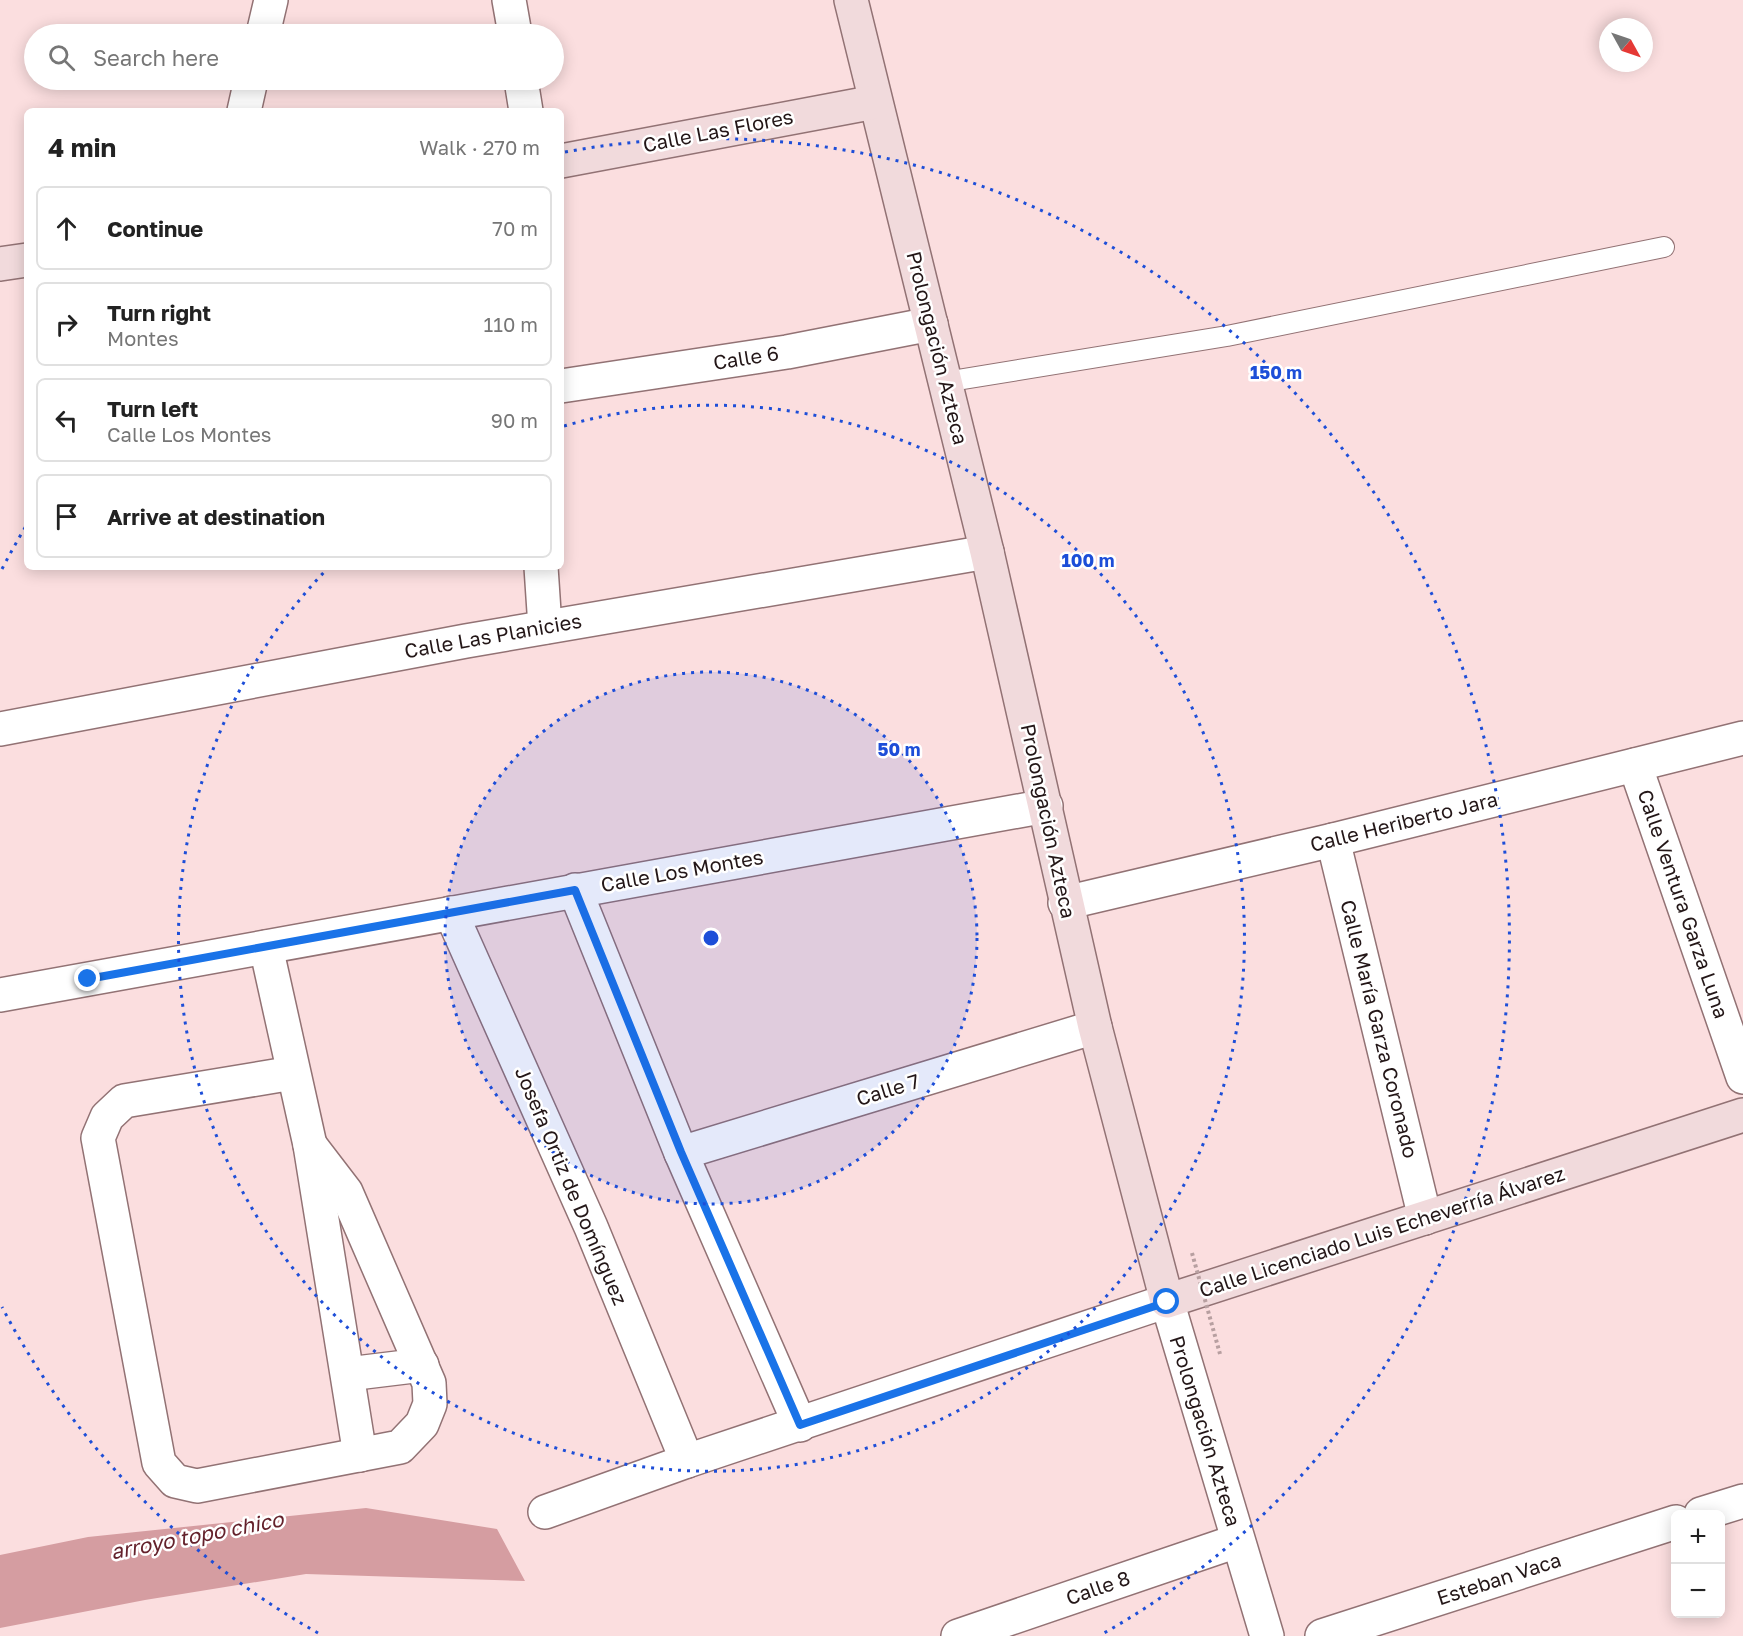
<!DOCTYPE html>
<meta charset="utf-8">
<style>
:root{--surface:#fff;--page:#f6f6f6;--text:#222;--muted:#767676;--line:#e0e0e0}
body{margin:0;font-family:"Golos Text",sans-serif;background:var(--page);color:var(--text)}
.controls{position:absolute;right:18px;bottom:18px;display:grid;overflow:hidden;border-radius:9px;box-shadow:0 3px 15px #0003}
.controls button{width:54px;height:54px;display:grid;place-items:center;padding:0;border:0;border-bottom:2px solid var(--line);background:var(--surface);color:var(--text);font:30px sans-serif}
.compass{position:absolute;left:1599px;top:18px;width:54px;height:54px;border-radius:50%;background:var(--surface);box-shadow:0 3px 15px #0003;rotate:130deg}
.stop{position:absolute;width:18px;height:18px;margin:-14px;border:4px solid #1a73e8;border-radius:50%;background:#fff}
.stop.end{background:#1a73e8;border-color:#fff;box-shadow:0 2px 6px #0008}
.list{margin:0;padding:0;list-style:none}
h2{display:flex;justify-content:space-between;align-items:center;height:78px;margin:0;padding:0 24px;font-size:26px}
h2 small{font-size:20px;font-weight:400;color:var(--muted)}
.list li{display:grid;grid-template-columns:39px 1fr auto;gap:18px;align-items:center;box-sizing:border-box;height:84px;margin:0 12px 12px;padding:0 12px;border:2px solid var(--line);border-radius:9px}
.list b{display:block;font-size:22px;white-space:nowrap}
.list p{margin:0;font-size:20px;white-space:nowrap;color:var(--muted)}
.list em{font-size:20px;font-style:normal;color:var(--muted)}
.icon{flex:none;width:33px;height:33px;fill:none;stroke:currentColor;stroke-width:2;stroke-linecap:round;stroke-linejoin:round}
.map{position:relative;flex:none;width:1743px;height:1636px;overflow:hidden}
.search{position:absolute;background:var(--surface);box-shadow:0 3px 15px #0003;left:24px;top:24px;width:540px;height:66px;display:flex;align-items:center;gap:15px;box-sizing:border-box;padding:0 21px;border-radius:33px;color:var(--muted);font-size:22px}
.panel{position:absolute;background:var(--surface);box-shadow:0 3px 15px #0003;left:24px;top:108px;width:540px;height:462px;border-radius:9px}
.map>svg:first-child{display:block}
.water{fill:#d59da1}
.lines{fill:none;stroke-linecap:round;stroke-linejoin:round}
.lane-casing{stroke:#927274;stroke-width:22}
.street-casing{stroke:#927274;stroke-width:36}
.secondary-casing{stroke:#927274;stroke-width:36}
.lane{stroke:#fff;stroke-width:20}
.street{stroke:#fff;stroke-width:33}
.secondary{stroke:#f1dadc;stroke-width:33}
.path-bridge{stroke:#b79fa0;stroke-width:4;stroke-dasharray:3 3;stroke-linecap:butt}
.route{stroke:#1a73e8;stroke-width:8}
.ring{fill:none;stroke:#1d4ed8;stroke-width:3;stroke-dasharray:3 6}
.labels{text-anchor:middle;stroke-width:5;stroke-linejoin:round;paint-order:stroke}
.street-label{font-size:20px;fill:#231617;stroke:#fff}
.water-label{font-size:21px;font-style:italic;fill:#64212b;stroke:#fff}
.centre{fill:#1d4ed8;stroke:#fff;stroke-width:3}
.ring-label{font-size:18px;text-anchor:middle;font-weight:bold;fill:#1d4ed8;stroke:#fff;stroke-width:5;stroke-linejoin:round;paint-order:stroke}
</style>
<div class="map">
<svg width="1743" height="1636" viewBox="0 0 1743 1636">
<rect width="100%" height="100%" fill="#fbdedf"/>
<polygon class="water" points="366,1508 497,1529 525,1581 306,1574 145,1600 0,1628 0,1555 88,1537"/>
<g class="lines">
<g class="lane-casing">
<polyline id="lane" points="945,382 1227,336 1664,247"/>
</g>
<g class="street-casing">
<g id="street">
<polyline points="509,0 515,34"/>
<polyline points="263,34 271,0"/>
<polyline points="521,80 526,111"/>
<polyline points="244,111 251,80"/>
<polyline points="561,386 787,352 931,324"/>
<polyline points="541,567 545,627"/>
<polyline points="0,729 466,641 987,552"/>
<polyline points="1635,765 1743,1077"/>
<polyline points="1333,840 1425,1218"/>
<polyline points="575,890 681,1153 800,1425"/>
<polyline points="1065,903 1333,840 1743,738"/>
<polyline points="451,913 591,1227 687,1461"/>
<polyline points="266,947 310,1145 360,1455"/>
<polyline points="0,995 1046,806"/>
<polyline points="293,1073 124,1101 107,1117 98,1138 159,1463 175,1481 197,1486 400,1447 422,1424 430,1404 429,1383 346,1192 310,1145"/>
<polyline points="681,1153 1095,1027"/>
<polyline points="348,1374 422,1365"/>
<polyline points="545,1512 687,1461 1167,1301 1267,1636"/>
<polyline points="1701,1514 1743,1501"/>
<polyline points="958,1636 1237,1541"/>
<polyline points="1322,1636 1676,1522"/>
</g>
</g>
<g class="secondary-casing">
<g id="secondary">
<polyline points="851,0 987,552 1095,1027 1167,1301 1743,1115"/>
<polyline points="561,161 875,102"/>
<polyline points="0,264 27,260"/>
</g>
</g>
<use href="#lane" class="lane"/>
<use href="#street" class="street"/>
<use href="#secondary" class="secondary"/>
<polyline class="path-bridge" points="1192,1253 1220,1354"/>
</g>
<g class="lines">
<polyline class="route" points="88,979 575,890 681,1152 800,1425 1167,1302"/>
</g>
<circle cx="711" cy="938" r="266" fill="#1d4ed8" fill-opacity=".12"/>
<g class="ring">
<circle cx="711" cy="938" r="266"/>
<path d="M564 426A533 533 0 1 1 328 568"/>
<path d="M318 1633A799 799 0 0 1 2 1307M2 569A799 799 0 0 1 26 526M565 152A799 799 0 0 1 1104 1633"/>
</g>
<g class="labels">
<g class="street-label">
<text transform="translate(718 131) rotate(-11)" y="7">Calle Las Flores</text>
<text transform="translate(937 348) rotate(76)" y="7">Prolongación Azteca</text>
<text transform="translate(746 358) rotate(-9)" y="7">Calle 6</text>
<text transform="translate(493 636) rotate(-10)" y="7">Calle Las Planicies</text>
<text transform="translate(1048 821) rotate(78)" y="7">Prolongación Azteca</text>
<text transform="translate(1404 822) rotate(-14)" y="7">Calle Heriberto Jara</text>
<text transform="translate(682 871) rotate(-10)" y="7">Calle Los Montes</text>
<text transform="translate(1683 904) rotate(71)" y="7">Calle Ventura Garza Luna</text>
<text transform="translate(1379 1029) rotate(76)" y="7">Calle María Garza Coronado</text>
<text transform="translate(888 1090) rotate(-17)" y="7">Calle 7</text>
<text transform="translate(571 1186) rotate(67)" y="7">Josefa Ortiz de Domínguez</text>
<text transform="translate(1382 1232) rotate(-18)" y="7">Calle Licenciado Luis Echeverría Álvarez</text>
<text transform="translate(1205 1431) rotate(73)" y="7">Prolongación Azteca</text>
<text transform="translate(1499 1579) rotate(-18)" y="7">Esteban Vaca</text>
<text transform="translate(1098 1588) rotate(-19)" y="7">Calle 8</text>
</g>
<g class="water-label">
<text transform="translate(197 1536) rotate(-11)" y="7">arroyo topo chico</text>
</g>
</g>
<circle cx="711" cy="938" r="9" class="centre"/>
<g class="ring-label">
<text x="1276" y="379">150 m</text>
<text x="1088" y="567">100 m</text>
<text x="899" y="756">50 m</text>
</g>
</svg>
<div class="controls">
<button>+</button>
<button>−</button>
</div>
<svg class="compass" viewBox="-18 -18 36 36"><path d="M0-13l5 13h-10z" fill="#e53935"/><path d="M0 13l5-13h-10z" fill="#767676"/></svg>
<div class="stop" style="left:1167px;top:1302px"></div>
<div class="stop end" style="left:88px;top:979px"></div>
<div class="search"><svg class="icon" aria-label="search" viewBox="0 0 24 24"><circle cx="10" cy="10" r="6"/><path d="M15 15l6 6"/></svg>Search here</div>
<section class="panel">
<h2>4 min<small>Walk · 270 m</small></h2>
<ul class="list">
<li><svg class="icon" aria-label="ahead" viewBox="0 0 24 24"><path d="M12 20V5M6 11l6-6 6 6"/></svg><div><b>Continue</b></div><em>70 m</em></li>
<li><svg class="icon" aria-label="right" viewBox="0 0 24 24"><path d="M7 20v-9h11M14 6l5 5-5 5"/></svg><div><b>Turn right</b><p>Montes</p></div><em>110 m</em></li>
<li><svg class="icon" aria-label="left" viewBox="0 0 24 24"><path d="M17 20v-9H6M10 6l-5 5 5 5"/></svg><div><b>Turn left</b><p>Calle Los Montes</p></div><em>90 m</em></li>
<li><svg class="icon" aria-label="arrive" viewBox="0 0 24 24"><path d="M6 21V4h12l-3 4 3 4H6"/></svg><div><b>Arrive at destination</b></div></li>
</ul>
</section>
</div>
